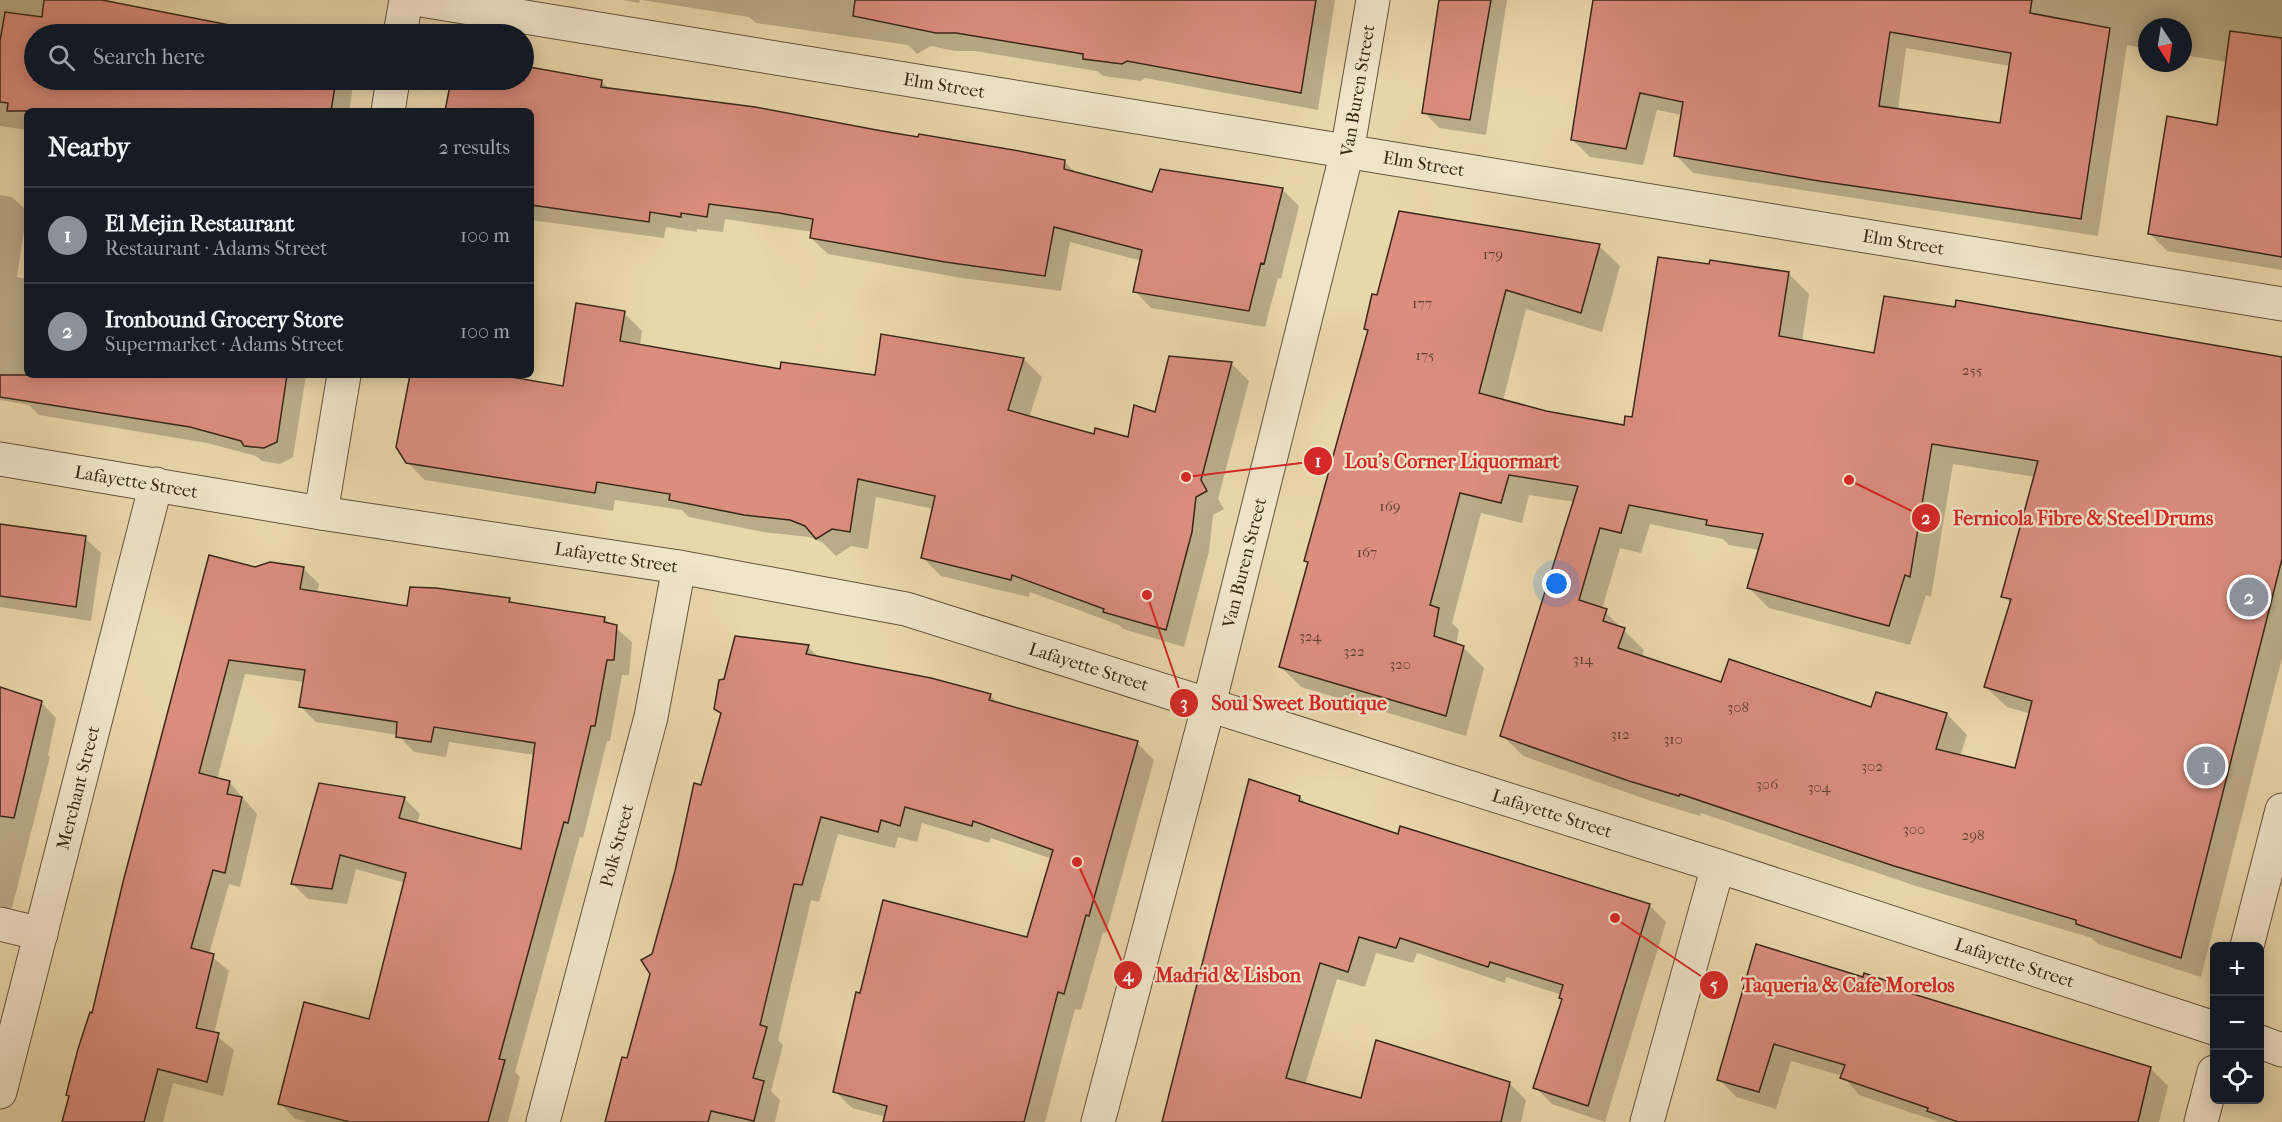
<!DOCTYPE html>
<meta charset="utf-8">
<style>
:root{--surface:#171b24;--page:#20242c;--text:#f1f3f6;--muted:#9ea1a6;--line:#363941;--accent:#8c9099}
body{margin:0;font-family:"IM FELL French Canon",serif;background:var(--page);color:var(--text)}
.controls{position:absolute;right:18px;bottom:18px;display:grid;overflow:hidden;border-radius:9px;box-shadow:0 3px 15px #0003}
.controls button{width:54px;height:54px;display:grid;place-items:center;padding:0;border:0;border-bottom:2px solid var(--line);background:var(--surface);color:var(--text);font:30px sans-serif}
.compass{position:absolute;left:2138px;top:18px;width:54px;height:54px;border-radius:50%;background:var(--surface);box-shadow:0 3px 15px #0003;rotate:168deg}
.you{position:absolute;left:1557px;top:584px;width:21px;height:21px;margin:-15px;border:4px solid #fff;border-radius:50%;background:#1a73e8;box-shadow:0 0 0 9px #1a73e833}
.badge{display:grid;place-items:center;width:39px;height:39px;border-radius:50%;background:var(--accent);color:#fff;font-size:20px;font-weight:700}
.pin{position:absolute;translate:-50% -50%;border:3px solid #fff;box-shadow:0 2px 6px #0006}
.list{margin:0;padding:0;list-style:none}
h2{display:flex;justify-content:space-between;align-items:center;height:78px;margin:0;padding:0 24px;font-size:26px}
h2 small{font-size:20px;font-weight:400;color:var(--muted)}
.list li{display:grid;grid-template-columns:39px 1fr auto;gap:18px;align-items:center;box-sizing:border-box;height:96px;padding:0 24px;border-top:2px solid var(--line)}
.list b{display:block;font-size:22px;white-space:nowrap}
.list p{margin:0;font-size:20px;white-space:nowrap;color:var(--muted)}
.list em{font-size:20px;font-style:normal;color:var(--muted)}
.icon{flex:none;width:33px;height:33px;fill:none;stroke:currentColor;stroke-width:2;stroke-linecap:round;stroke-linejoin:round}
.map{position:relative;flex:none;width:2282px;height:1122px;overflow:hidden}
.search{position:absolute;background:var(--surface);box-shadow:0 3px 15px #0003;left:24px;top:24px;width:510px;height:66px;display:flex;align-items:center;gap:15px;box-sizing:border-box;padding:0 21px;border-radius:33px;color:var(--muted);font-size:22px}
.panel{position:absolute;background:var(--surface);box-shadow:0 3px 15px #0003;left:24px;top:108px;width:510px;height:270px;border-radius:9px}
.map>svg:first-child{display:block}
.shadow{fill:#0003;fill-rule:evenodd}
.building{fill:#db8d7e;stroke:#3a2817;stroke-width:1.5;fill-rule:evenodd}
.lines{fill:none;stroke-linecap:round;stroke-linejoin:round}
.minor-casing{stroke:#66543c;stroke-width:35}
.tertiary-casing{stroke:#66543c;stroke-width:35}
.minor{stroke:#f1e5c9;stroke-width:33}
.tertiary{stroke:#f1e5c9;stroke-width:33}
.labels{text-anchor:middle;stroke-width:4.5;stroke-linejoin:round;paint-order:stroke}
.number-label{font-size:15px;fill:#624131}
.street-label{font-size:18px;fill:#3a2817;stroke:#f1e5c9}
.leader{fill:none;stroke:#d62828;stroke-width:2}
.callout-dot{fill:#d62828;stroke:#f1e5c9;stroke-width:2}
.mark-label{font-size:18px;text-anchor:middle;font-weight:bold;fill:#fff}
.callout-label{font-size:20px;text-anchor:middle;font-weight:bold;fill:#d62828;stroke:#f1e5c9;stroke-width:4.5;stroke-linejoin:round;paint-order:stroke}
</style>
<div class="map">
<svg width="2282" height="1122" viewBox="0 0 2282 1122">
<rect width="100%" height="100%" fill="#e9d7ac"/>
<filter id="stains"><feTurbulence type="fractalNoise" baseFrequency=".00333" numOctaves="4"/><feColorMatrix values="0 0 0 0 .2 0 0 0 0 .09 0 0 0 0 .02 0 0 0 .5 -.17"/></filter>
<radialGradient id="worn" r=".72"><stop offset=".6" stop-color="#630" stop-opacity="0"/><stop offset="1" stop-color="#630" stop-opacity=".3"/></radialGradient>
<g class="shadow">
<polygon points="0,0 89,0 261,33 262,28 312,34 34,34 34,80 354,80 349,111 27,111 27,130 0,126"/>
<polygon points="622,0 640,0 639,3"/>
<polygon points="642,0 1335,0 1318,110 1145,78 1141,81 1103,76 1097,71 975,51 955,51 931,46 917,54 908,45 756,23 749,17"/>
<polygon points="1441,0 1507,0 1486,135 1439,128 1424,112"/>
<path d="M1595,0H2282V270L2167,251L2149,233L2218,127L2228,62L2183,55V27H2147V49L2127,45L2098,236L1693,173L1676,155L1682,115L1657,110L1643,165L1590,157L1572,139ZM1906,48L2010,66L2001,125L1898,110Z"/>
<polygon points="524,67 601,81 610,90 1064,161 1077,174 1153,194 1282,189 1299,206 1281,279 1278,278 1265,327 1151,308 1135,291 1142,261 1070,242 1061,291 962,278 828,254 811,238 813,232 725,219 723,232 697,229 697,232 666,227 664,238 531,220 531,111 447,111 452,80 524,80"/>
<polygon points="0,195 12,197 27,211 17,277 27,279 27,375 306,375 293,457 280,464 262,461 256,456 207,443 39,415 29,405 0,400"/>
<path d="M1599,246L1620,266L1602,332L1526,309L1503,401L1546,412L1625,427L1789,274L1809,294L1802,342L1875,354L2282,358V658L2201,977L2098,944L2092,938L1916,886L1701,813L1700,816L1651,801L1523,756L1502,735L1575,502L1529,495L1522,523L1481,513L1452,623L1459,630L1456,645L1463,647L1484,668L1466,736L1301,687L1281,667L1309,563L1306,560L1369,332L1366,328ZM1953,464L2036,477L2003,596L2011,604L1986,687L2007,707L2031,714L2016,769L1960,756L1967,735L1947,714L1877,694L1872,709L1722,684L1642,657L1644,650L1602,609L1620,548L1641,553L1650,524L1723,539L1729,545L1760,550L1749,588L1769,608L1910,645L1926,595L1931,597Z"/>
<polygon points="624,313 642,331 640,346 781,371 876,377 882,336 1024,359 1042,377 1029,418 1095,436 1129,439 1156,414 1231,363 1249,381 1218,499 1224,509 1213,515 1209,551 1184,647 1123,629 1119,625 1030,592 1029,597 941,576 923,558 934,509 876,497 868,549 851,546 836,556 822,542 809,537 763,532 689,517 682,510 615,500 613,511 425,480 407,462 411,375 490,375 565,388"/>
<polygon points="0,524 85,538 101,553 91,621 0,607"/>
<polygon points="255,568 303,568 319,584 317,593 408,608 509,599 515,605 604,618 632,642 629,675 622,675 610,741 607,741 583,838 580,837 515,1072 520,1077 508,1122 307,1122 295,1119 280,1103 370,1021 405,883 356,869 347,904 308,899 292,883 320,785 405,799 420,814 417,824 522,851 535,755 449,742 446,757 414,752 398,735 316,722 301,707 304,682 245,674 217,779 229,782 257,814 240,887 229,884 209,954 229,971 214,1034 234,1050 223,1096 173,1083 163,1122 63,1122 71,1098 67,1094 93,1015"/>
<polygon points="808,647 820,658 990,695 999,704 1137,743 1154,760 1106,933 1103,932 1081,1010 1075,1009 1045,1122 885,1122 886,1117 852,1108 835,1091 861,995 1028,939 1052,859 991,838 989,843 922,823 917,842 898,837 895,848 838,834 819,902 811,900 778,1040 783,1045 771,1091 780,1100 775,1122 605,1122 628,1060 651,974 654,954 722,715 716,708"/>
<polygon points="0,689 41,702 56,718 48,755 50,757 9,920 0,931"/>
<polygon points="1300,797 1308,806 1399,836 1649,905 1666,922 1605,1122 1552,1104 1535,1087 1563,1000 1562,995 1506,977 1505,983 1417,953 1413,963 1376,953 1365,987 1337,979 1305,1085 1363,1100 1509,1083 1526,1100 1521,1122 1164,1122"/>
<polygon points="1863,979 1910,990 1917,997 2151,1069 2168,1086 2159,1122 1939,1122 1859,1095 1843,1076 1791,1061 1776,1109 1736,1097 1719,1079"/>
</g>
<g class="building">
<polygon points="44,0 102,0 260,31 261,26 323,34 34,34 34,80 336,80 331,111 7,111 8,103 0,102 0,41 5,12 42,17"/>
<polygon points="855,0 1316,0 1301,93 1127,61 1122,64 1083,59 1083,54 956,33 936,33 853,16"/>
<polygon points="1439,0 1491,0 1470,120 1422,113"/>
<path d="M1593,0H2032L2030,13L2110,28L2081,219L1819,181L1674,156L1683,102L1640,93L1626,149L1571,140ZM1890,32L2011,53L2000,123L1879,106Z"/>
<polygon points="2230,31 2282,38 2282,257 2148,234 2167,116 2217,125"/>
<polygon points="524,66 602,80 601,87 755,107 882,131 918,137 919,134 1019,151 1065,160 1064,169 1152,192 1160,169 1283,188 1264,264 1261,263 1249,311 1133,292 1142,250 1054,227 1045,276 945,262 810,238 813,219 779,213 709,204 707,217 681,213 681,217 650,212 649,222 531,205 531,111 445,111 451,80 524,80"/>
<path d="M1399,211L1600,244L1581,313L1506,290L1479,393L1546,411L1624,425L1625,416L1632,417L1658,257L1709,264L1710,260L1789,272L1779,336L1874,353L1884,296L1955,307L1956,300L2282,357V559L2181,958L2076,924V920L1894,866L1680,794L1679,796L1629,781L1500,736L1578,486L1509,475L1501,503L1460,493L1430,605L1439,608L1434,636L1464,646L1446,716L1279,667L1308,562L1304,561L1368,330L1364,329L1372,294L1377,295ZM1932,444L2038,461L2001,597L2011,599L1984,687L2032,701L2015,768L1936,749L1947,713L1876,692L1871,707L1729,659L1721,682L1618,648L1625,628L1603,621L1607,609L1579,600L1600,528L1621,533L1629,505L1707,520L1706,525L1763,534L1747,588L1889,626L1905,575L1910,577Z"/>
<polygon points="576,303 625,311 620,341 780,369 781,362 875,375 881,334 1024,358 1008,410 1094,434 1095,428 1128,437 1134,405 1155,412 1169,356 1232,362 1201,480 1207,491 1196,497 1192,532 1166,630 1103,612 1104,609 1012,575 1011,580 921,558 935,496 858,479 850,532 832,529 816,539 805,526 790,520 744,515 669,500 670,494 597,482 595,493 406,463 396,447 410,375 499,375 563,386"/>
<polygon points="0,375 287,375 277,442 264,448 244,446 241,441 190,427 0,397"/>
<polygon points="0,524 86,536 76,607 0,596"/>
<polygon points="209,555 255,567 270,562 304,567 300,589 407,606 410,587 436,588 510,598 509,602 605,617 604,622 617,625 614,660 607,660 595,726 591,726 568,823 564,822 499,1059 505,1060 488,1122 350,1122 278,1104 304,1002 369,1019 406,873 340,855 332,889 291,884 319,783 405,797 399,818 521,849 535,743 434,727 431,742 396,737 397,722 299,707 305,670 229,660 199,773 230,781 227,794 242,797 225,873 213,870 191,948 214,954 196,1028 219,1033 207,1082 158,1069 144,1122 62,1122 69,1096 66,1095 78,1049 90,1012 92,1013 123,882"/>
<polygon points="735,636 809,645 806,654 931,678 991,694 989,700 1138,741 1089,916 1086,915 1064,994 1058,992 1024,1122 883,1122 887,1106 833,1092 856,992 860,993 883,900 1027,937 1053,850 973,821 972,826 905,807 900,826 881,820 878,832 821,817 802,885 794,884 760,1025 767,1027 753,1078 764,1081 754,1121 711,1111 708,1122 605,1122 622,1057 627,1058 650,974 641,960 652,954 675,871 694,783 701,785 721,713 714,709 719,680 724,679"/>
<polygon points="0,687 42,701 14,818 0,816"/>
<polygon points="1249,779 1300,796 1299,801 1398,834 1400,826 1650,904 1588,1106 1533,1088 1562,999 1559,998 1563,985 1490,962 1488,967 1400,938 1396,948 1359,937 1348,972 1320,963 1286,1078 1361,1098 1376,1040 1510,1082 1501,1122 1162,1122"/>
<polygon points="1756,944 1863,977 1864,973 1911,989 1910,993 2151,1067 2138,1122 1958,1122 1927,1111 1928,1108 1840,1078 1845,1065 1774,1044 1759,1092 1717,1080"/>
</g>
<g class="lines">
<g class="minor-casing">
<g id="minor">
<path id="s1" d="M421,0L2282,304"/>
<polyline points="400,34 406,0"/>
<polyline points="388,111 393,80"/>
<polyline points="321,513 344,375"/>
<polyline points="0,924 41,934"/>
<path id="s2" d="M0,1092L156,484"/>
<path id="s3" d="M543,1122L651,717L679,567"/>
</g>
</g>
<g class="tertiary-casing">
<g id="tertiary">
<path id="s4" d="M0,459L321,513L679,567L906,609L1718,866L2214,1028"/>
<polyline points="2247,946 2282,810"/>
<polyline points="2260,1042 2282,1050"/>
<path id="s5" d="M1098,1122L1209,704L1347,152L1373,0"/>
<polyline points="1647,1122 1718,866"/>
<polyline points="2201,1122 2214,1072"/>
</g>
</g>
<use href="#minor" class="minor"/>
<use href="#tertiary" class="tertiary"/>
</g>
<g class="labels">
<g class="number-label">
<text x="1493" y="259">179</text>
<text x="1422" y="308">177</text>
<text x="1425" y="360">175</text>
<text x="1972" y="375">255</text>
<text x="1390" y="511">169</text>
<text x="1367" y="557">167</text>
<text x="1310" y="641">324</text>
<text x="1354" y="656">322</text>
<text x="1583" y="664">314</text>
<text x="1400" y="669">320</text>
<text x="1738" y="712">308</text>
<text x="1620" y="739">312</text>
<text x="1673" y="744">310</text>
<text x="1872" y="771">302</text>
<text x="1767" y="789">306</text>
<text x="1819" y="792">304</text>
<text x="1914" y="834">300</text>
<text x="1973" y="840">298</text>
</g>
<g class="street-label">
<text dy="6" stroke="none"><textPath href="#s1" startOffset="530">Elm Street</textPath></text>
<text dy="6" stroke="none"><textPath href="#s5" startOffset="1064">Van Buren Street</textPath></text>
<text dy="6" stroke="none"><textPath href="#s1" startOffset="1016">Elm Street</textPath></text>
<text dy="6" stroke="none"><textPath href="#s1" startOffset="1502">Elm Street</textPath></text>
<text dy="6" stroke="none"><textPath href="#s4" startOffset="138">Lafayette Street</textPath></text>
<text dy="6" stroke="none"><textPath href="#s4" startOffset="624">Lafayette Street</textPath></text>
<text dy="6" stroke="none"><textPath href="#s5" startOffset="578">Van Buren Street</textPath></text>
<text dy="6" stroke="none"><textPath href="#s4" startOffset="1110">Lafayette Street</textPath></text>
<text dy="6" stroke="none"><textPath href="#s2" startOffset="314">Merchant Street</textPath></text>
<text dy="6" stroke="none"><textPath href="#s4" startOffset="1596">Lafayette Street</textPath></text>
<text dy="6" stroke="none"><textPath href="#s3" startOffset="286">Polk Street</textPath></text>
<text dy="6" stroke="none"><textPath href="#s4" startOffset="2082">Lafayette Street</textPath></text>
</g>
</g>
<path class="leader" d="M1186 477L1318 461M1849 480L1926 518M1147 595L1184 703M1077 862L1128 975M1615 918L1714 985"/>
<g class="callout-dot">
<circle cx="1186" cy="477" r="6"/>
<circle cx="1849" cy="480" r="6"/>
<circle cx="1147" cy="595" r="6"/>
<circle cx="1077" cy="862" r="6"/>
<circle cx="1615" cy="918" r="6"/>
<circle cx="1318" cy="461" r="15"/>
<circle cx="1926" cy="518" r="15"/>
<circle cx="1184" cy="703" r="15"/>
<circle cx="1128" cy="975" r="15"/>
<circle cx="1714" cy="985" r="15"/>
</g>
<g class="mark-label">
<text x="1318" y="467">1</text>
<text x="1926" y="524">2</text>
<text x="1184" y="709">3</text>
<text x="1128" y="981">4</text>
<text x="1714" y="991">5</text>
</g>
<g class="callout-label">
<text x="1452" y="468">Lou's Corner Liquormart</text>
<text x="2083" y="525">Fernicola Fibre &amp; Steel Drums</text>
<text x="1299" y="710">Soul Sweet Boutique</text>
<text x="1228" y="982">Madrid &amp; Lisbon</text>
<text x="1848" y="992">Taqueria &amp; Cafe Morelos</text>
</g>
<rect width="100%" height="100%" filter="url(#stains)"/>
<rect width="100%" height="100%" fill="url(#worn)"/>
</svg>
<div class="controls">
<button>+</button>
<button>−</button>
<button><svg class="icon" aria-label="locate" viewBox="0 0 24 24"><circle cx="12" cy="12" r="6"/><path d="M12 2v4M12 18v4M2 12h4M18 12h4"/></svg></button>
</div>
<svg class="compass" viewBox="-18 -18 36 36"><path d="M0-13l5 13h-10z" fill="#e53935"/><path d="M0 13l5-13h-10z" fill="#9ea1a6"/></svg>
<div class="you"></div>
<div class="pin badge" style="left:2206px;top:766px">1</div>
<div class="pin badge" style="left:2249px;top:597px">2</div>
<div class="search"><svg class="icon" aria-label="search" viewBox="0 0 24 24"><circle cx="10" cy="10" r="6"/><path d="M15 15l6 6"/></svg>Search here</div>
<section class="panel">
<h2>Nearby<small>2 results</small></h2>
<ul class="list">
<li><span class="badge">1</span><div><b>El Mejin Restaurant</b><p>Restaurant · Adams Street</p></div><em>100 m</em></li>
<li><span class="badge">2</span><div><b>Ironbound Grocery Store</b><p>Supermarket · Adams Street</p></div><em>100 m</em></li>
</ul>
</section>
</div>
